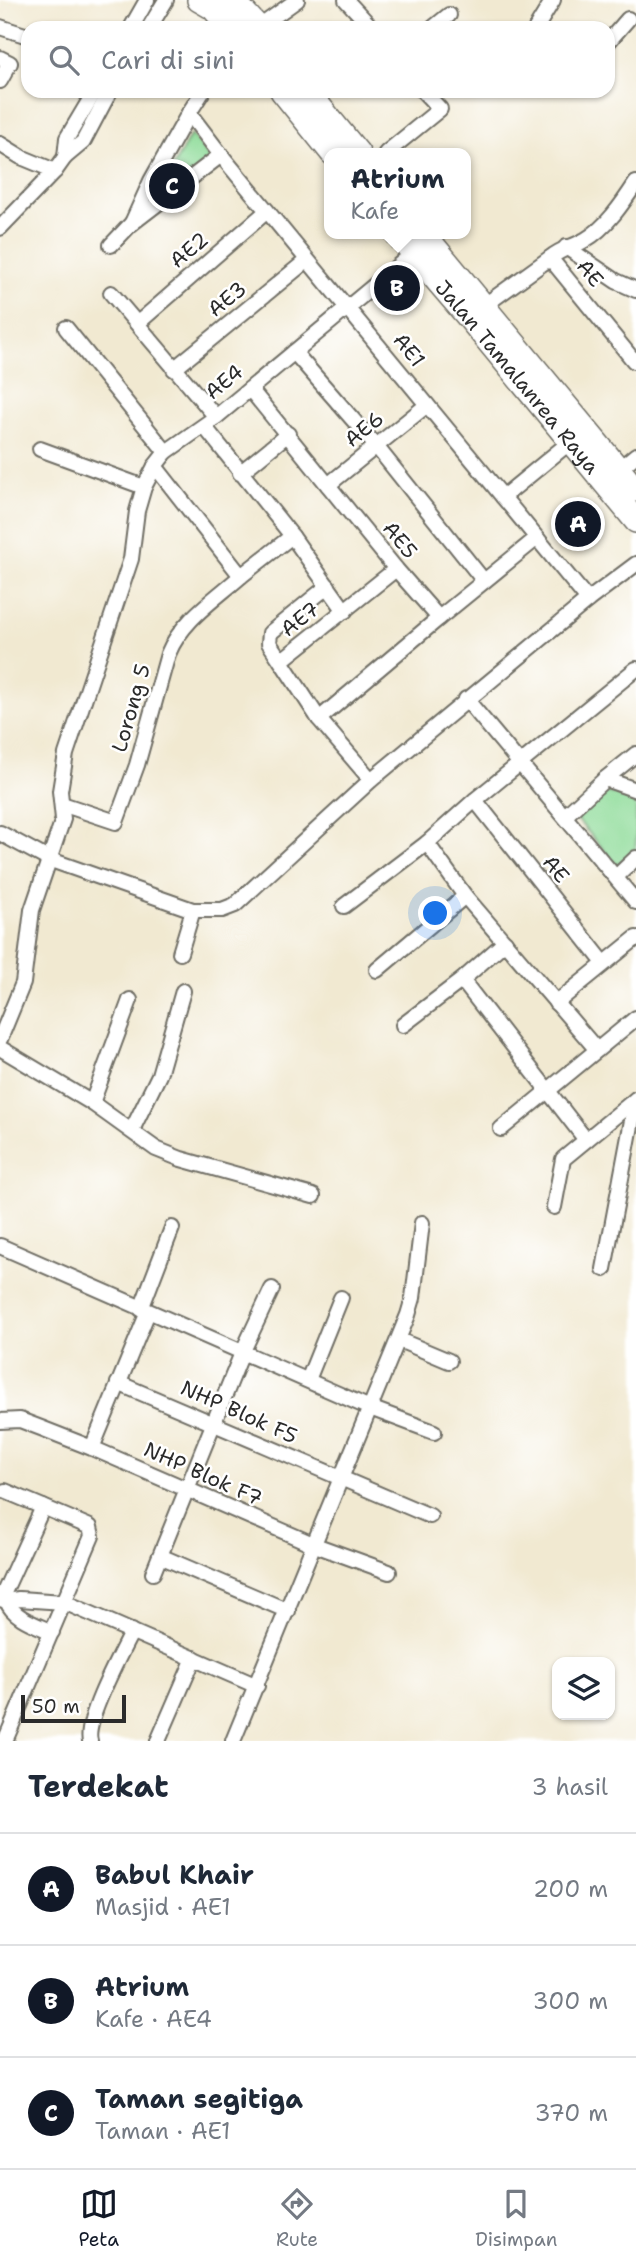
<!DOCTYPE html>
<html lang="id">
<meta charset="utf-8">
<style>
:root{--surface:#fff;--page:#f6f6f7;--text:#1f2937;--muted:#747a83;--line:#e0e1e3;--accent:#111827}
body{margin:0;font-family:"Shantell Sans",sans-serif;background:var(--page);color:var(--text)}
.controls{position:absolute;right:21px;bottom:21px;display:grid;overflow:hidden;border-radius:14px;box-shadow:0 2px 5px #0004}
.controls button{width:63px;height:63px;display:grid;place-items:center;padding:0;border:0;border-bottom:2px solid var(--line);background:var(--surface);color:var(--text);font:35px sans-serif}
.scale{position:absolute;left:21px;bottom:18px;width:105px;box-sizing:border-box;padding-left:7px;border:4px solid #2b2b2b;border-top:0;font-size:19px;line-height:24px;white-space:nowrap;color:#2b2b2b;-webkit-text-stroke:5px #fff;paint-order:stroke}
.you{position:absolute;left:436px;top:914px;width:24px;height:24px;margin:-18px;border:5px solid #fff;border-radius:50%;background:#1a73e8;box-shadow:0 0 0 10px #1a73e833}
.badge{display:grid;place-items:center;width:46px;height:46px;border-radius:50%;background:var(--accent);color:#fff;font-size:23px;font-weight:700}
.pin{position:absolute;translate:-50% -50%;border:4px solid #fff;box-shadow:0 2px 7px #0006}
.popup{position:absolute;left:324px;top:148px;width:147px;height:91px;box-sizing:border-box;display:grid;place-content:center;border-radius:14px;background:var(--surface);filter:drop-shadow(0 2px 5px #0005);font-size:23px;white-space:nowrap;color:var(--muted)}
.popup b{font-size:26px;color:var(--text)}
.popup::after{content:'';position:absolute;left:50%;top:100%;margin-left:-14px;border:14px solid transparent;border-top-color:var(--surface)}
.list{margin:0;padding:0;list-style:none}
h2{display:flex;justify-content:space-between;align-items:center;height:91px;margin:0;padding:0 28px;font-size:30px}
h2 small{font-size:23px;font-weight:400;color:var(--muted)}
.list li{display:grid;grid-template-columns:46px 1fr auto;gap:21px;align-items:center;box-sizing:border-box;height:112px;padding:0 28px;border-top:2px solid var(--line)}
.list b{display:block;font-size:26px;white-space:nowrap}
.list p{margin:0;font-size:23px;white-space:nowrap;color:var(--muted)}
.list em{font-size:23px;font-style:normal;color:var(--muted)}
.icon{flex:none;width:38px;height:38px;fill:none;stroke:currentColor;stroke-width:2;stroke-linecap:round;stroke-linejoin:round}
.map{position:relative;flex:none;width:636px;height:1741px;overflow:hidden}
.search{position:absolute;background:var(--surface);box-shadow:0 2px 5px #0004;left:21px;right:21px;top:21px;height:77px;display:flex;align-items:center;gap:18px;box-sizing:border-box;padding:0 24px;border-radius:21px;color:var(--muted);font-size:26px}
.sheet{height:427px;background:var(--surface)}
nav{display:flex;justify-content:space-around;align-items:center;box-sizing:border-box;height:98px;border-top:2px solid var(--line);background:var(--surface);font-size:19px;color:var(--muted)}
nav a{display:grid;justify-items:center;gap:4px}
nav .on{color:var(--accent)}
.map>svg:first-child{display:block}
.green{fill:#8fdc9a;stroke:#5d8462;stroke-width:2}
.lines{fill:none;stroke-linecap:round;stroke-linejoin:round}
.minor-casing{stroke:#706e65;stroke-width:18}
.primary-casing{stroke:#706e65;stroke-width:26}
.minor{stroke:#fff;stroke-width:14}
.primary{stroke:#fff;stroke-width:23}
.labels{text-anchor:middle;stroke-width:5;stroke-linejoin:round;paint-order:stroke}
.street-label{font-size:21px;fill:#2b2b2b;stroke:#fff}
</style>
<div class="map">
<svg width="636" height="1741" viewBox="0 0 636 1741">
<rect width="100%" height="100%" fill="#fff"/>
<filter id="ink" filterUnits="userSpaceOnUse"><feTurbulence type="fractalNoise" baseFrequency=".0143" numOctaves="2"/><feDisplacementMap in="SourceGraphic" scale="14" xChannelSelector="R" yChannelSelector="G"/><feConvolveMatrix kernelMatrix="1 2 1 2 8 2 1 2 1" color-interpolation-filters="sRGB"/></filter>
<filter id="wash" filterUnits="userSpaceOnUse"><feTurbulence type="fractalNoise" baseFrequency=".00686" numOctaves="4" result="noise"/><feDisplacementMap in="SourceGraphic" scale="28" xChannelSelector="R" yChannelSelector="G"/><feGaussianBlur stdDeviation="1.57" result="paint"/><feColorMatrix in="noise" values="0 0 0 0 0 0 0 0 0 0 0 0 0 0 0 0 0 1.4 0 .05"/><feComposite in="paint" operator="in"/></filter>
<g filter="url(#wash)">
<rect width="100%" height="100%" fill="#f1e9d1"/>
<g class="green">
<polygon points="191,134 213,162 149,210"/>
<polygon points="608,792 636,802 636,849 617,865 573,815"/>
</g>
</g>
<g filter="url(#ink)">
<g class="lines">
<g class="minor-casing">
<g id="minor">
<polyline points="346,0 372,28"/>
<polyline points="0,27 28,36"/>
<polyline points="131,28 147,0"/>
<polyline points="149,28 166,0"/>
<polyline points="258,28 297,0"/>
<polyline points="433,28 449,15"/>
<polyline points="536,28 553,0"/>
<polyline points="608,42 628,19"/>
<polyline points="0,58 10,63 0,81"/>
<polyline points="203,91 189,113 221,155 588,600"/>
<polyline points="0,144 21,157 55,171"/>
<polyline points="386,153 440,109 423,91"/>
<polyline points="65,157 83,142 110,91"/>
<polyline points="132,223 151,181 189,113"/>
<polyline points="0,228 55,171 65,157 67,138 95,91"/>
<polyline points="111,245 131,224 221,155"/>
<polyline points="566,247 616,281 636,290"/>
<path d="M550,258C563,247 572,248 585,240C606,228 623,203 636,183"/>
<polyline points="111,293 216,417"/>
<polyline points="478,310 550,258 634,361 636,359"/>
<polyline points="138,323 267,211"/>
<polyline points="66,328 166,452 216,417 417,250"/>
<polyline points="294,352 376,446 484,581"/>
<polyline points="174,369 306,261"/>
<polyline points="250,389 396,569 439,618 537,538"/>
<polyline points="204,426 292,536 345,611"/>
<polyline points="40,449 144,487"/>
<polyline points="155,466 241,576 292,536"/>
<polyline points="619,469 636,455"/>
<polyline points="240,473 288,434"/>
<polyline points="328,485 427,405"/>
<polyline points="503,497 570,442"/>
<polyline points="281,661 269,643 270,633 328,586"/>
<polyline points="466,699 636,902"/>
<polyline points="319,719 439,618"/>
<polyline points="605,779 636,790"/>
<polyline points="371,780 319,719 281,661 396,569"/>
<polyline points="475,800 604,963"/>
<path d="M62,804L116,822L137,765L168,654C182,620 214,600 241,576"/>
<polyline points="565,816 605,779 636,754"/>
<polyline points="0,833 48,859 193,910 222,910 235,905 371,780 588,600 636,564"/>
<polyline points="616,877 636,858"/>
<polyline points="344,906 427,843"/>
<polyline points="180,953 193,910"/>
<polyline points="377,970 465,896"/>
<polyline points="462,980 586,1140"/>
<polyline points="556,1003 636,938"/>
<polyline points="403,1025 462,980 505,942"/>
<polyline points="0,1039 23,983 32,910 63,819 60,791 66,754 131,559 137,511 144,487 155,466 166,452"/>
<polyline points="0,1048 92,1103 156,1149 181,1159 313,1196"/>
<polyline points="597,1050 465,896 427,843 475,800 636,669"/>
<polyline points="92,1103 130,1000"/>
<polyline points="501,1129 636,1018"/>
<polyline points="132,1130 159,1075 183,991"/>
<polyline points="554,1207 563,1159 636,1099"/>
<polyline points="0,1246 370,1408 434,1432"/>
<polyline points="604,1269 636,1099"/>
<polyline points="141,1309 172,1228"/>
<polyline points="399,1340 449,1361"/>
<polyline points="308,1380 341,1298"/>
<polyline points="118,1383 430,1516"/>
<polyline points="0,1421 20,1420 41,1428 92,1448 315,1545 389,1572"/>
<polyline points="92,1448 148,1312"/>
<polyline points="5,1491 43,1507"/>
<polyline points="160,1556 288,1611"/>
<polyline points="153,1573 242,1353 272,1289"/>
<path d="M0,1599L7,1601C13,1618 37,1625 52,1632"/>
<polyline points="1,1599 43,1507 90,1527 92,1536 5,1741"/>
<polyline points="7,1601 19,1599 64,1602 257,1686"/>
<path d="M90,1741C84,1721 121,1653 132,1631"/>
<polyline points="158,1741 194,1658"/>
<polyline points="233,1741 408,1315 413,1298 422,1223"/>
</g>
</g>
<g class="primary-casing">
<g id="primary">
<polyline points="199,0 213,8 230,28"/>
<polyline points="233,0 259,28"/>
<polyline points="282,91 332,153"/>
<polyline points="307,91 358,153"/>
<path id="s1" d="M397,234L469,318L636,521"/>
<polyline points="424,234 636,490"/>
</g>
</g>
<use href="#minor" class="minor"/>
<use href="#primary" class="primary"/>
</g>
</g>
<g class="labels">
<g class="street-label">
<text transform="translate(189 250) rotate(-40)" y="7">AE2</text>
<text transform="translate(590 273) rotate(51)" y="7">AE</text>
<text transform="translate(227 299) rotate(-39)" y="7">AE3</text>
<text transform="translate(409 350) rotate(51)" y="7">AE1</text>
<text dy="7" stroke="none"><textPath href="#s1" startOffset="187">Jalan Tamalanrea Raya</textPath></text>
<text transform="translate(224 382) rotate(-39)" y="7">AE4</text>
<text transform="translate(364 429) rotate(-39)" y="7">AE6</text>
<text transform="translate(400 540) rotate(51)" y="7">AE5</text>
<text transform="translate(300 619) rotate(-38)" y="7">AE7</text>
<text transform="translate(131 708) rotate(-74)" y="7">Lorong 5</text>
<text transform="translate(556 869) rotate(52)" y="7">AE</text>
<text transform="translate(239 1412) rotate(24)" y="7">NHP Blok F5</text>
<text transform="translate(203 1474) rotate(24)" y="7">NHP Blok F7</text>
</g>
</g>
</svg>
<div class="controls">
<button><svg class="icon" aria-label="layers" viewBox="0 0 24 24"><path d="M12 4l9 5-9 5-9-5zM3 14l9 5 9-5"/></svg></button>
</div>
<div class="scale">50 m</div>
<div class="you"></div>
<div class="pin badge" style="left:578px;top:524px">A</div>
<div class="pin badge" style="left:397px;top:288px">B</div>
<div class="popup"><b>Atrium</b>Kafe</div>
<div class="pin badge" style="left:172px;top:186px">C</div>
<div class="search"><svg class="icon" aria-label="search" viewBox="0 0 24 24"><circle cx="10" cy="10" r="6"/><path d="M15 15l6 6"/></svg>Cari di sini</div>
</div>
<section class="sheet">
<h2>Terdekat<small>3 hasil</small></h2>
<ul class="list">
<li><span class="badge">A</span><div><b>Babul Khair</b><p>Masjid · AE1</p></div><em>200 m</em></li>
<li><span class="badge">B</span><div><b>Atrium</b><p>Kafe · AE4</p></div><em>300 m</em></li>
<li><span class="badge">C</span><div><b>Taman segitiga</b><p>Taman · AE1</p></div><em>370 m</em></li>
</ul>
</section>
<nav>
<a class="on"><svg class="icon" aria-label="map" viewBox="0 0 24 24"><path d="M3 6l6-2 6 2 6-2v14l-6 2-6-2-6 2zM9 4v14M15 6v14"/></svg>Peta</a>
<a><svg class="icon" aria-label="directions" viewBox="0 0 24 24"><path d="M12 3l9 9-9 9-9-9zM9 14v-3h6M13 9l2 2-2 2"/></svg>Rute</a>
<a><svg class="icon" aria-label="saved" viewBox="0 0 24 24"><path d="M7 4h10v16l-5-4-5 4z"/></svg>Disimpan</a>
</nav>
